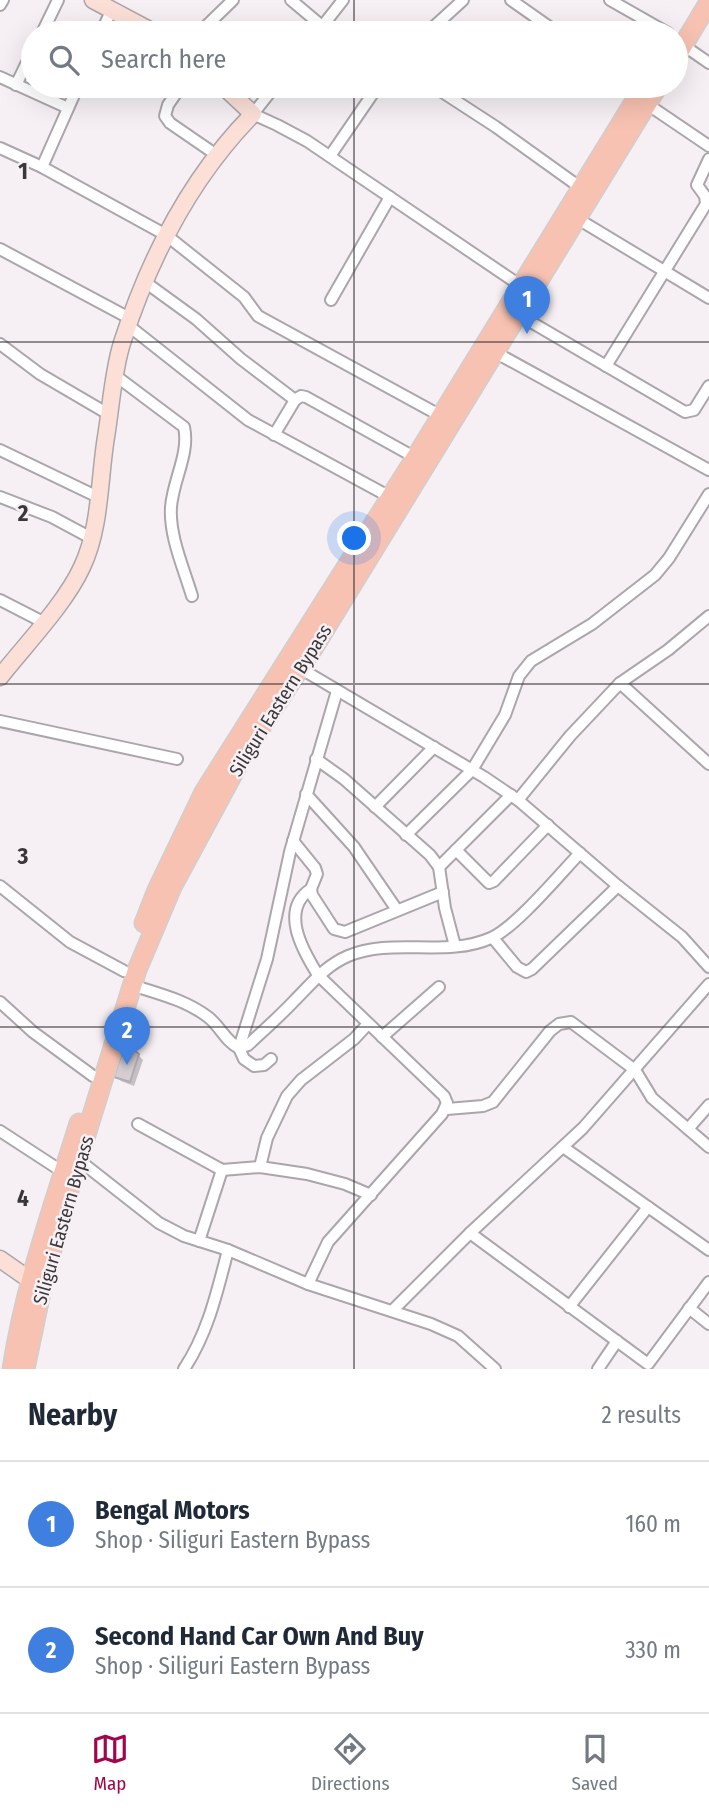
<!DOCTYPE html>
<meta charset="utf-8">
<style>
:root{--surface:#fff;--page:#f6f6f7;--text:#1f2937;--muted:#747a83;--line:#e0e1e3;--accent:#a10748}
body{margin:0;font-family:"Fira Sans Condensed",sans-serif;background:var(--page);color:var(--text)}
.you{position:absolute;left:355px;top:539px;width:24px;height:24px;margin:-18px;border:5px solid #fff;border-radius:50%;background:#1a73e8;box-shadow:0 0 0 10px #1a73e833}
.badge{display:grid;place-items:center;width:46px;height:46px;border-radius:50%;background:var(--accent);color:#fff;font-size:23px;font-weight:700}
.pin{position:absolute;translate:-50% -58px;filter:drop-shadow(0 2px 4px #0008)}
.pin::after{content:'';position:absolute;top:37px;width:24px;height:21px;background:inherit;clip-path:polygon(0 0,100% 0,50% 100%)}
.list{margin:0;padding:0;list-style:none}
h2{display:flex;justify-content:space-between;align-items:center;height:91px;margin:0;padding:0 28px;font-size:30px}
h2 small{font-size:23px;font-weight:400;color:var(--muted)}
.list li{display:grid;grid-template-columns:46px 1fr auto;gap:21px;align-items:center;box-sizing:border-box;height:126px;padding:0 28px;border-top:2px solid var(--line)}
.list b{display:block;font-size:26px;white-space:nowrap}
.list p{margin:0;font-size:23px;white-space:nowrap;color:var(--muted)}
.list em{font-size:23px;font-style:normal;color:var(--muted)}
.icon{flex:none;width:38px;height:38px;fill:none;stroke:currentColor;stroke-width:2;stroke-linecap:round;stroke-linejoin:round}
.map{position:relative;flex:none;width:709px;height:1369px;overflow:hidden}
.search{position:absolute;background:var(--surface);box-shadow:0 7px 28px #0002;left:21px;right:21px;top:21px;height:77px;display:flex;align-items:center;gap:18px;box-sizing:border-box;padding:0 24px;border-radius:38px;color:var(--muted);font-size:26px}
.sheet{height:343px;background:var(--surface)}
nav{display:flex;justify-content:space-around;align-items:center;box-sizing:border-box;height:98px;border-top:2px solid var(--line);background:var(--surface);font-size:19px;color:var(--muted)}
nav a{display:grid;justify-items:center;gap:4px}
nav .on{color:var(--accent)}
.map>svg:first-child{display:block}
.shadow{fill:#0003}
.building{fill:#d4ced3;stroke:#b2adb2;stroke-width:2}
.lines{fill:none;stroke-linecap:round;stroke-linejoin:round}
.street-casing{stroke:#aba6ab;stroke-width:14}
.secondary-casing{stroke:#aba6ab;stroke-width:19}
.primary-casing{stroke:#cfcfcf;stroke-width:21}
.street{stroke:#fff;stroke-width:10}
.secondary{stroke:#fce0d8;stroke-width:16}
.primary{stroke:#f8c2b2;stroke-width:18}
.grid{fill:none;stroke:#393739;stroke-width:2;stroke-opacity:0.55}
.labels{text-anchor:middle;stroke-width:5;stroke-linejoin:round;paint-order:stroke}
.street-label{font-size:19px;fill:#393739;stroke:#f6f0f5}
.grid-label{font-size:23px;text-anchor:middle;font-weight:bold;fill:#393739;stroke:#f6f0f5;stroke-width:5;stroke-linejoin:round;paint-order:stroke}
</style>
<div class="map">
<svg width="709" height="1369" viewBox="0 0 709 1369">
<rect width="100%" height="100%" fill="#f6f0f5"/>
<polygon class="shadow" points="138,1055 143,1060 134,1086 121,1081 116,1077"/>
<polygon class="building" points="125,1043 139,1054 130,1082 114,1077"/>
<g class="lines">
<g class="street-casing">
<g id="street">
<polyline points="291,0 322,26"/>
<polyline points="511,0 558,33"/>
<polyline points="610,0 668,33"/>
<polyline points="0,5 3,0"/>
<polyline points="42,33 58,0"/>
<polyline points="101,33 112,9"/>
<polyline points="199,33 233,0"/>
<polyline points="317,33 343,0"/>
<polyline points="427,33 463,0"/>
<polyline points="683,45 709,63"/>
<polyline points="0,77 68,108"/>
<polyline points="16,85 33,50"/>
<polyline points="181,86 168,105 165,116 170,123 218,156"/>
<polyline points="275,86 253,114 277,125 307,141 524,288"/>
<polyline points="433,86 496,127 581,188"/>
<polyline points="647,104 709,146"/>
<polyline points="0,148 42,167 166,235 244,297 258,316 441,416"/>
<polyline points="330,156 378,86"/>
<polyline points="42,167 78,86"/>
<polyline points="578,219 709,298"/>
<polyline points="0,249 131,319"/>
<polyline points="145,282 196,319 241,359 295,400"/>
<polyline points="331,300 390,197"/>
<polyline points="519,315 685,412 694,410 709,386"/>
<polyline points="129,326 248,420 390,497"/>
<polyline points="0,344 40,374 110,415"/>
<polyline points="491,350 709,470"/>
<polyline points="606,366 706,204 705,196 697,185 709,159"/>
<path d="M116,376L184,427C190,453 173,480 171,507C169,536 184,569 192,596"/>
<polyline points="274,435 295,400 301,396 306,397 416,458"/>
<polyline points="0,450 98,497"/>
<polyline points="0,497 52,517 91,538"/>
<polyline points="0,600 43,622"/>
<polyline points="298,667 484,777 518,800 618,886 682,937 709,967"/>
<polyline points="620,683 709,764"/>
<polyline points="0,721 177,759"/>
<polyline points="316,759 344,779 430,855 439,867 445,908 455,946"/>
<polyline points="306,794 354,847 397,910"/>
<polyline points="518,800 570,736 620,683 668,650 709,616"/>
<polyline points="375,807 434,747"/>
<polyline points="406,835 472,770 505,715 519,676 531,661 592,624 655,575 669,558 709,494"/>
<polyline points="293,841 315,868 317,874 311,889 312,895 334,929 345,932 443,892"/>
<polyline points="456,850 489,883 494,881 548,825"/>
<polyline points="439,867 511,795"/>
<polyline points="0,886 70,942 124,971"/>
<polyline points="493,938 517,967 526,972 532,969 618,886"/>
<path d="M132,985C159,994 186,1000 208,1017C220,1026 226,1042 239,1048L248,1045C264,1030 280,1016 295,1000C312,983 325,966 348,956C393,937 446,958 491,938C515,928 560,874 580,853"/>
<polyline points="0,1002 33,1032 93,1076"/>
<polyline points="382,1037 439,987"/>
<polyline points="271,1059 264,1065 254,1066 244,1059 239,1048 267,959 290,852 337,691"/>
<polyline points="447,1109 483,1106 493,1102 550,1031 559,1024 571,1022 635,1070 652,1098 709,1147"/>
<polyline points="138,1124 222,1170 260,1167 307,1174 345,1184 371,1195"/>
<polyline points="688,1129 709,1105"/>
<polyline points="0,1131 63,1172"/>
<polyline points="563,1147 709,1250"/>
<path d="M80,1161L159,1223L184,1236L228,1250L308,1284L328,1242L442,1114L447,1103L444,1096L318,975C303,951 279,910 311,889"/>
<polyline points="260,1167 267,1138 287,1096 301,1080 354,1039 368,1024"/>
<polyline points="470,1233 648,1364 709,1282"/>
<polyline points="199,1241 222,1170"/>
<polyline points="308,1284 431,1324 458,1336 495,1369"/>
<polyline points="569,1307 648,1207"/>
<polyline points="689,1308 709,1324"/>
<polyline points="392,1311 470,1233 583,1128 709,984"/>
<path d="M184,1369C208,1333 217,1292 228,1250"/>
<polyline points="598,1369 617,1341"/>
</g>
</g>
<g class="secondary-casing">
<g id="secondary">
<polyline points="93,0 155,33"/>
<path d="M0,677C26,644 65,604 82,567C101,527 99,479 106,437C111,407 113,371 122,343C149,259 191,177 253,114L223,86"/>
<polyline points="0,1259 30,1280"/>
</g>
</g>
<g class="primary-casing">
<g id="primary">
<polyline points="676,57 709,2"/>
<polyline points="144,923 157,890 204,792 414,460 644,86"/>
<path d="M12,1369C25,1284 54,1204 79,1123"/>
<polyline points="25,1369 44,1278 72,1180 137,970 172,887 246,750 314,647 658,86"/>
</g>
</g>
<use href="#street" class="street"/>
<use href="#secondary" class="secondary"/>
<use href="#primary" class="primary"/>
</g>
<path class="grid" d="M354,0V33M354,86V1369M0,342H709M0,684H709M0,1027H709"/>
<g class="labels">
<g class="street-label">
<text transform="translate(280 700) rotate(-58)" y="7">Siliguri Eastern Bypass</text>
<text transform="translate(63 1220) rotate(-74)" y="7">Siliguri Eastern Bypass</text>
</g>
</g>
<g class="grid-label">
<text x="23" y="179">1</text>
<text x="23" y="521">2</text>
<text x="23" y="864">3</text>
<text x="23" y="1206">4</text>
</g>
</svg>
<div class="you"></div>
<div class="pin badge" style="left:527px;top:334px;background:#3f7fe0">1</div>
<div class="pin badge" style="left:127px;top:1065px;background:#3f7fe0">2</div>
<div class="search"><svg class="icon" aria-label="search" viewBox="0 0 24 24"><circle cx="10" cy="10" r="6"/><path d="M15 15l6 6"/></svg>Search here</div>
</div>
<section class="sheet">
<h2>Nearby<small>2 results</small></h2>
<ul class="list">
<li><span class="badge" style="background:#3f7fe0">1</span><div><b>Bengal Motors</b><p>Shop · Siliguri Eastern Bypass</p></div><em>160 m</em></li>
<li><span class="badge" style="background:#3f7fe0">2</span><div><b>Second Hand Car Own And Buy</b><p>Shop · Siliguri Eastern Bypass</p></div><em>330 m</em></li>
</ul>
</section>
<nav>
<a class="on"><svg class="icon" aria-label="map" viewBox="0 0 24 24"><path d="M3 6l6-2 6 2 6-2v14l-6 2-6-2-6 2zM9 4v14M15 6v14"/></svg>Map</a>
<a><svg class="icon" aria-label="directions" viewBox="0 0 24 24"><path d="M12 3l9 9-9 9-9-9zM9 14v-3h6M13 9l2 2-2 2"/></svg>Directions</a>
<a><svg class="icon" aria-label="saved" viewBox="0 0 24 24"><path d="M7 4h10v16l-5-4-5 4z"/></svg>Saved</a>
</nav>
